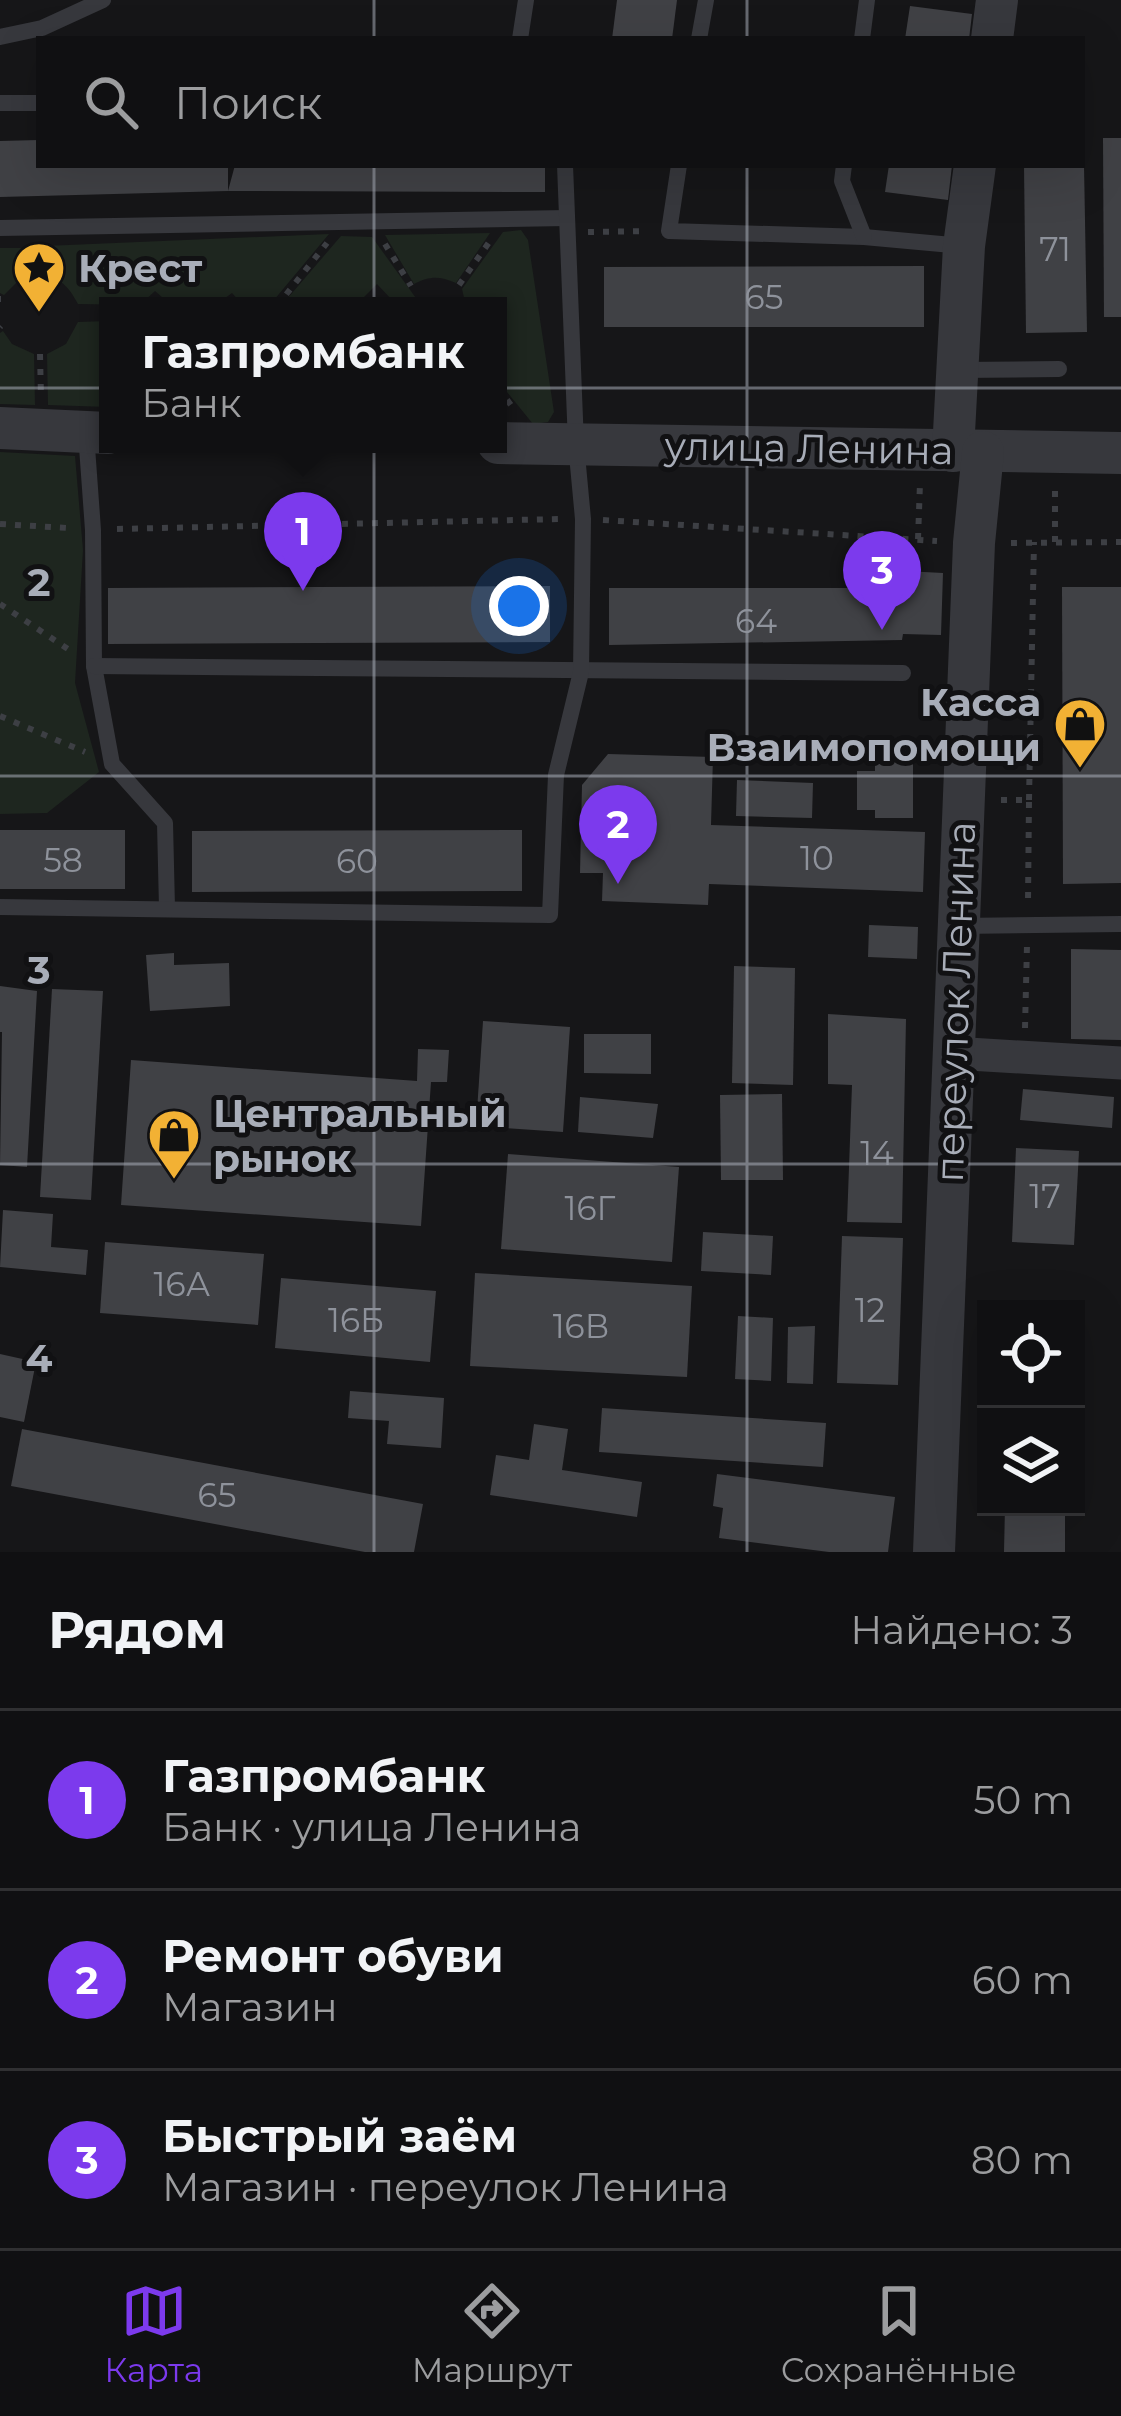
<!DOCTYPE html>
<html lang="ru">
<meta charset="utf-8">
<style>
:root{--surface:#101012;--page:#1e1e20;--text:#f1f3f6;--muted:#9c9d9f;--line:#303032;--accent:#7c3aed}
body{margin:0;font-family:Montserrat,sans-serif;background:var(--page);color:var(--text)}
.controls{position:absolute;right:36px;bottom:36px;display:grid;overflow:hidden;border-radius:0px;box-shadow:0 12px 48px #0002}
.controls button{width:108px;height:108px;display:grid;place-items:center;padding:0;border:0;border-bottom:3px solid var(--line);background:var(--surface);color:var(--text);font:60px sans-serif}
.you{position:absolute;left:519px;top:606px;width:42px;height:42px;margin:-30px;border:9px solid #fff;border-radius:50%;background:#1a73e8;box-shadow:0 0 0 18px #1a73e833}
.badge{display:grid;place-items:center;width:78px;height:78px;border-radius:50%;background:var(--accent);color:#fff;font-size:39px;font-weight:700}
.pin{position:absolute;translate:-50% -99px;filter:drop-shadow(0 3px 6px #0008)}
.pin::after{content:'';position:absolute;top:63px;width:42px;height:36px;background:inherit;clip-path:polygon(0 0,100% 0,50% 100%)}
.popup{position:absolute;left:99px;top:297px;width:408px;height:156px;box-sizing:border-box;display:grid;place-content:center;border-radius:0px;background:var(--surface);filter:drop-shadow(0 3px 9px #0005);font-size:39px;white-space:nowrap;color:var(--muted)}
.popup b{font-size:45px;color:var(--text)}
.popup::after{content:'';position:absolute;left:50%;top:100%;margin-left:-24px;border:24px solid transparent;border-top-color:var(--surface)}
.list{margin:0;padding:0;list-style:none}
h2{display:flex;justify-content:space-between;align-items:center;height:156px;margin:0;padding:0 48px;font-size:51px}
h2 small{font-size:39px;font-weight:400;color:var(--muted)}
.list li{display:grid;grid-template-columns:78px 1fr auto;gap:36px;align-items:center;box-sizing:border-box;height:180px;padding:0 48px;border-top:3px solid var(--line)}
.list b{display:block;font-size:45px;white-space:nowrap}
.list p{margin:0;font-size:39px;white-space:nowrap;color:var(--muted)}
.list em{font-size:39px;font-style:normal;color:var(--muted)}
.icon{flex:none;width:66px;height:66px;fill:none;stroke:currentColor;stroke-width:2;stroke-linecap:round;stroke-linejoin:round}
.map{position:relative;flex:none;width:1121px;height:1552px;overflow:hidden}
.search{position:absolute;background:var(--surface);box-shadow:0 12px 48px #0002;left:36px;right:36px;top:36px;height:132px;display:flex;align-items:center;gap:30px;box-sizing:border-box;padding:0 42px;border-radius:0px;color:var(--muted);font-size:45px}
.sheet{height:696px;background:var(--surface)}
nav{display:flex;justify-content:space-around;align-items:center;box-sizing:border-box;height:168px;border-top:3px solid var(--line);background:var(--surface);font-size:33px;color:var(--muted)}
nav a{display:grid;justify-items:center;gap:6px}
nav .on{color:var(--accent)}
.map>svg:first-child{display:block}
.green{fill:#1e261f}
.building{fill:#404145}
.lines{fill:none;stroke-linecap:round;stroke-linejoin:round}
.path{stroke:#3d3f44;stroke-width:6;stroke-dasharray:6 9;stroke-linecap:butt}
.service{stroke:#37383d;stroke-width:16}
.minor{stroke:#37383d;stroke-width:33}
.tertiary{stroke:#37383d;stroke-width:42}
.grid{fill:none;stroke:#a8adb8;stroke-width:3;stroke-opacity:0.55}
.labels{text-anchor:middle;stroke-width:10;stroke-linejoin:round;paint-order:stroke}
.number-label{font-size:33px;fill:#8e929b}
.poi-label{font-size:39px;font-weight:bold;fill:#a8adb8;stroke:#111113;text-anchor:start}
.street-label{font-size:39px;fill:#a8adb8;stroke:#111113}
.grid-label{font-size:39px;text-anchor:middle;font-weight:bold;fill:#a8adb8;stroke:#111113;stroke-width:10;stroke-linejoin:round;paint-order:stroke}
</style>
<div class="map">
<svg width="1121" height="1552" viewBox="0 0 1121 1552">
<rect width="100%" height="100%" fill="#161618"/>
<g class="green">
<polygon points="521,230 528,240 554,412 548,422 533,424 498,381 498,306 466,306 462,289 503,232"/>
<path d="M490,233L456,283C439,276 430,276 414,284L385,235Z"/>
<path d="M329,234L269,306L243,305L232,293L217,304L171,305L155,291L140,305L78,304C70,289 63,280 45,274V246Z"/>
<polygon points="341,236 372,237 418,301 393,301 377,284 358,303 281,306"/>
<polygon points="0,248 31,248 31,275 20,279 4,295 0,293"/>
<polygon points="108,321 108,407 48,405 47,354 66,344 78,322"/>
<polygon points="3,331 12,344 34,354 35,405 0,404 0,333"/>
<polygon points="0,452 75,456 83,550 75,683 99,772 47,813 0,814"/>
</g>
<g class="building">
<polygon points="617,0 677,0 672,39 612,39"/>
<polygon points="910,6 972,14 969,39 905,39"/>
<polygon points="1103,138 1121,138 1121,317 1104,317"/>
<polygon points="39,140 39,165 228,165 228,191 235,165 545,165 545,192 228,191 0,197 0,141"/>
<polygon points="889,165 952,165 948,200 885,192"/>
<polygon points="1024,165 1084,165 1087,332 1026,333"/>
<polygon points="924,266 924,327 604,327 604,267"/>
<polygon points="905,571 943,573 941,635 903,634 902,640 609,645 609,588 904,588"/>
<polygon points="550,586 550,642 108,644 108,588"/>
<polygon points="1062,587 1121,587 1121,883 1063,884"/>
<polygon points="608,754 713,757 711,825 925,832 923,892 709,884 708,905 602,901 603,873 580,873 582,785"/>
<polygon points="875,756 913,756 913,818 875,818 875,810 857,810 857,771 875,771"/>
<polygon points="737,780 813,783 812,818 736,816"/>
<rect x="0" y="830" width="125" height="59"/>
<polygon points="522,830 522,891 192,892 192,831"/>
<polygon points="869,925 918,927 917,959 868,957"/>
<polygon points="1071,949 1121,950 1121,1040 1071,1039"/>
<polygon points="174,953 174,965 229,963 230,1006 150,1011 146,955"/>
<polygon points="734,966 795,968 793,1085 732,1083"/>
<polygon points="0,986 37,991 27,1167 0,1165 2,1032 0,1032"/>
<polygon points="52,989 103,991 91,1200 40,1197"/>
<polygon points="828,1014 906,1019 902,1223 847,1222 852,1085 828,1084"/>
<polygon points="483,1021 570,1027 563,1132 476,1126"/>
<polygon points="584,1034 651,1034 651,1074 584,1073"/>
<polygon points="418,1049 449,1050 447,1082 431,1082 421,1226 121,1205 131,1060 417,1081"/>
<polygon points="1023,1089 1114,1097 1112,1128 1020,1120"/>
<polygon points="782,1094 783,1180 721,1180 720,1095"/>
<polygon points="580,1097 658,1104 653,1138 578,1132"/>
<polygon points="1016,1148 1079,1151 1074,1245 1012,1242"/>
<polygon points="508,1154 679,1167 672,1262 501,1249"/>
<polygon points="3,1210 53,1214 51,1247 88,1250 86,1275 0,1267"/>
<polygon points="703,1232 773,1236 771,1275 701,1271"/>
<polygon points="842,1236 903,1238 898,1385 837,1383"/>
<polygon points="105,1242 264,1254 258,1325 100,1313"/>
<polygon points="475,1273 692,1286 687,1377 470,1366"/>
<polygon points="281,1278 436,1291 430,1362 275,1348"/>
<polygon points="738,1316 773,1318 771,1381 735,1379"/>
<polygon points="815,1326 813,1384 787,1383 788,1327"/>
<polygon points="0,1354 36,1362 24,1422 0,1417"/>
<polygon points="350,1391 444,1398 441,1448 387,1444 389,1421 348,1418"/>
<polygon points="602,1408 826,1423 823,1467 599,1452"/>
<polygon points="534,1424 568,1429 562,1470 642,1482 637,1517 490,1495 496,1455 529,1460"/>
<polygon points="22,1429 423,1504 414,1552 365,1552 11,1486"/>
<polygon points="717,1474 895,1497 888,1552 829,1552 719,1538 723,1508 713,1506"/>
<polygon points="1005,1507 1065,1507 1065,1552 1004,1552"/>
</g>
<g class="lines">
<g class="path">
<polyline points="588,232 647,231"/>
<polyline points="385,244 411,286"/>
<polyline points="37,248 38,275"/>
<polyline points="459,285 490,241"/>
<polyline points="0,299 1,299"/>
<polyline points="277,306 327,243"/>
<polyline points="0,327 1,326"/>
<polyline points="40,354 41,397"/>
<polyline points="498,388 514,409"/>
<polyline points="603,520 937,541"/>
<polyline points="0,524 68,528"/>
<polyline points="117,529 560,519"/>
<polyline points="918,539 920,483"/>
<polyline points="1055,542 1055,486"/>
<polyline points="1011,543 1121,542"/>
<polyline points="0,604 71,651"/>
<polyline points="0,716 85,752"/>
<polyline points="1001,800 1029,800 1028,902"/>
<polyline points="1029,800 1034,542"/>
<polyline points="1025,1028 1027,945"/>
</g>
<g class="service">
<polyline points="0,37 42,28 103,0"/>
<polyline points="520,39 526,0"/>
<polyline points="699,39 706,0"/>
<polyline points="862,39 867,0"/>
<polyline points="0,103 39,103"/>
<polyline points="679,165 669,231 864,237 963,246"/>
<polyline points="844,165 842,181 864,237"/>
<polyline points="0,228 567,218"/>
<polyline points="958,370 1059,369"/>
<polyline points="86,433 93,530 94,666 112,764 165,823 167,908"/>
<polyline points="94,666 903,673"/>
<polyline points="0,907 550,915 556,775 581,672 583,519 576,444 565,165"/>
<polyline points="958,926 1121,924"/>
</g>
<polyline class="minor" points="952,1053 1121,1063"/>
<g class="tertiary">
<polyline points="992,39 997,0"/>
<polyline points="0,428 108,433"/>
<polyline points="498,443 1121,453"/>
<polyline points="953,451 964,246 975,165"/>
<polyline points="934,1552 974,543 983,452"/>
</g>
</g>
<path class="grid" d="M374,0V39M747,0V39M374,165V1552M747,165V1552M0,388H1121M0,776H1121M0,1164H1121"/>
<defs>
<g id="sight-pin" transform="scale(2.7)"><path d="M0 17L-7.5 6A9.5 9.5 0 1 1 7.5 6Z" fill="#f2b134" stroke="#111113"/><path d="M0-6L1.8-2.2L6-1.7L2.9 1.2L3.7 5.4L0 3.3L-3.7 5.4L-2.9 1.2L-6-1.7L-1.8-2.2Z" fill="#111"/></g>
<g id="shop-pin" transform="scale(2.7)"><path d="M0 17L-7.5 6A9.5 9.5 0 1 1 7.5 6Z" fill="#f2b134" stroke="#111113"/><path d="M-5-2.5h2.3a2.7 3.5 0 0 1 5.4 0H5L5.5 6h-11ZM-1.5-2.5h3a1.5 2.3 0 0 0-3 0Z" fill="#111"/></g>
</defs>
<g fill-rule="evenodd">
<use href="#sight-pin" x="39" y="268"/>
<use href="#shop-pin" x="1080" y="724"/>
<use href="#shop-pin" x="174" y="1135"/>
</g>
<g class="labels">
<g class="number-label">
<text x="1055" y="261">71</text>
<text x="764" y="309">65</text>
<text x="756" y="633">64</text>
<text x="817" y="870">10</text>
<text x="63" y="872">58</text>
<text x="357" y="873">60</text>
<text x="877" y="1165">14</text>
<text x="1045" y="1208">17</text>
<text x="590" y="1220">16Г</text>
<text x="182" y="1296">16А</text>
<text x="870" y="1322">12</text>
<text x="356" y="1332">16Б</text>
<text x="581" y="1338">16В</text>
<text x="217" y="1507">65</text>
</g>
<g class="poi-label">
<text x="78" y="282">Крест</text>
<text x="1041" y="716" text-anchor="end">Касса<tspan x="1041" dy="45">Взаимопомощи</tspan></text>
<text x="213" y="1127">Центральный<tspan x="213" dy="45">рынок</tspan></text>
</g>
<g class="street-label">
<text transform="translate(809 448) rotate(1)" y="14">улица Ленина</text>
<text transform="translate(955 1002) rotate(-88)" y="14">переулок Ленина</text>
</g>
</g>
<g class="grid-label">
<text x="39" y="596">2</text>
<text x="39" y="984">3</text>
<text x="39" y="1372">4</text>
</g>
</svg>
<div class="controls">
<button><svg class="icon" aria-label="locate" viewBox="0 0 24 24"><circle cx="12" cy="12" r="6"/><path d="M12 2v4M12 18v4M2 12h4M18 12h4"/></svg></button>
<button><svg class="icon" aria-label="layers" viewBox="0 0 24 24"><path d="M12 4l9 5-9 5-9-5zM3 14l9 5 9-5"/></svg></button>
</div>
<div class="you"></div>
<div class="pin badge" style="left:303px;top:591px">1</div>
<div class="popup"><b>Газпромбанк</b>Банк</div>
<div class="pin badge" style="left:618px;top:884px">2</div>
<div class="pin badge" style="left:882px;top:630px">3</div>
<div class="search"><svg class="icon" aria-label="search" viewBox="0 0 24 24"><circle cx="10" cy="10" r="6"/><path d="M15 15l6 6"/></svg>Поиск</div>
</div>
<section class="sheet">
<h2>Рядом<small>Найдено: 3</small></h2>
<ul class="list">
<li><span class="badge">1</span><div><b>Газпромбанк</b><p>Банк · улица Ленина</p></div><em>50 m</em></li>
<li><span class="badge">2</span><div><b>Ремонт обуви</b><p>Магазин</p></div><em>60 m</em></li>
<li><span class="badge">3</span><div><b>Быстрый заём</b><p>Магазин · переулок Ленина</p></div><em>80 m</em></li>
</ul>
</section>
<nav>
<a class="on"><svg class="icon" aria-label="map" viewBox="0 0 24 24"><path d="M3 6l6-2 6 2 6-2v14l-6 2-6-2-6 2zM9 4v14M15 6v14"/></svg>Карта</a>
<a><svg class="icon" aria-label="directions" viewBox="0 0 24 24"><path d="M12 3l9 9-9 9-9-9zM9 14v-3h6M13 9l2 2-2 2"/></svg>Маршрут</a>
<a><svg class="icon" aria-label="saved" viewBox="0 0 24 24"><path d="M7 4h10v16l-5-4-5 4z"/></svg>Сохранённые</a>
</nav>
